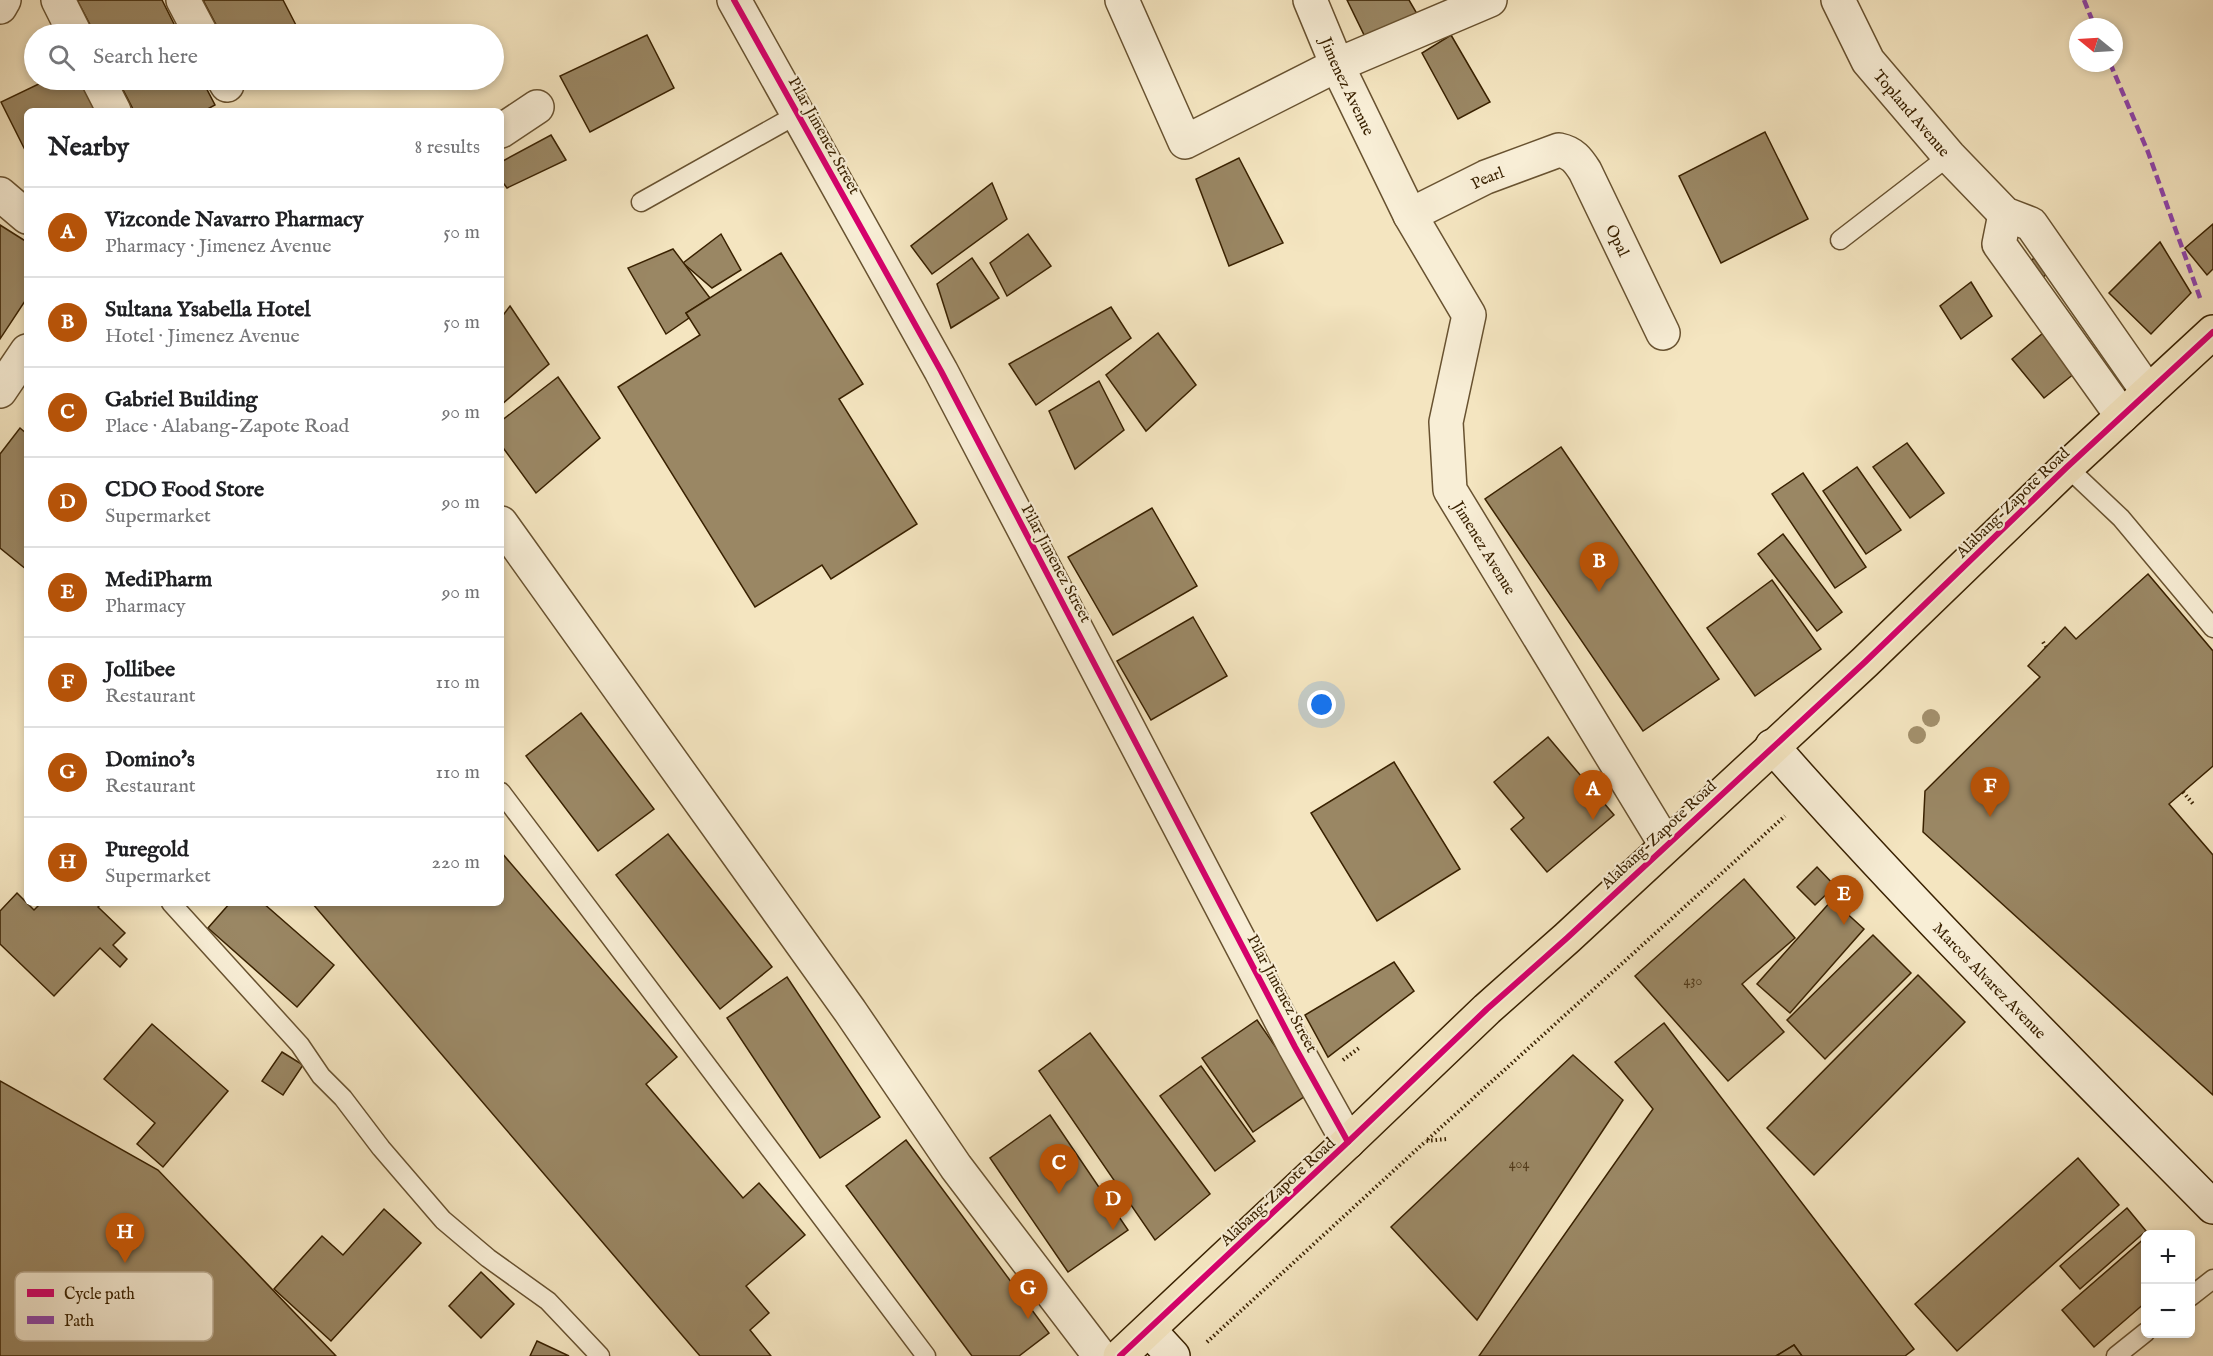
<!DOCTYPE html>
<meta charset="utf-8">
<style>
:root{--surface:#fff;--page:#f6f6f6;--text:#202124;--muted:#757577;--line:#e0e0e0;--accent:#b45309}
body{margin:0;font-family:"IM FELL English",serif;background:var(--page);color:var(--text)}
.controls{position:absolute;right:18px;bottom:18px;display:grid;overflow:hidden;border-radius:9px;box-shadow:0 3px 9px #0003}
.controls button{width:54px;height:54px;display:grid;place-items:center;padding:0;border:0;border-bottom:2px solid var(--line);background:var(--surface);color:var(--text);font:30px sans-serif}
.compass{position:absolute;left:2069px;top:18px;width:54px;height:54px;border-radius:50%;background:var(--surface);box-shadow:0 3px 9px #0003;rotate:288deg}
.you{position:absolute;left:1322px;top:705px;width:21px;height:21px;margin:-15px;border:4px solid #fff;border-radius:50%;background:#1a73e8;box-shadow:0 0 0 9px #1a73e833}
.badge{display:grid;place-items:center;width:39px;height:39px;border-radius:50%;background:var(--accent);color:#fff;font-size:20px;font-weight:700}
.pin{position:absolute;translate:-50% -50px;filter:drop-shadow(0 2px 3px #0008)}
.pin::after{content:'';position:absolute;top:32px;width:21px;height:18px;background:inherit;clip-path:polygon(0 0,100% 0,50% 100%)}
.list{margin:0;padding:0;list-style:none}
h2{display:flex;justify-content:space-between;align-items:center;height:78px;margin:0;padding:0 24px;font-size:26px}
h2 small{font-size:20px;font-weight:400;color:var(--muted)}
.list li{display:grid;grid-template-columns:39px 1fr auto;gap:18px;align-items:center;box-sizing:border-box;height:90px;padding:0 24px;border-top:2px solid var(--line)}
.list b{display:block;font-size:22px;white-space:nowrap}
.list p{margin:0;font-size:20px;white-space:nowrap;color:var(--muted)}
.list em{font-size:20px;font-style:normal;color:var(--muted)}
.icon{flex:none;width:33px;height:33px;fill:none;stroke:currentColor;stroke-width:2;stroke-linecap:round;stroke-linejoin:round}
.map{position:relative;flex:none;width:2213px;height:1356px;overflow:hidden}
.search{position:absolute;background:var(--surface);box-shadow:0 3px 9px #0003;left:24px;top:24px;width:480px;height:66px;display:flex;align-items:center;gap:15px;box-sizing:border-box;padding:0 21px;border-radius:33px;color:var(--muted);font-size:22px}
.panel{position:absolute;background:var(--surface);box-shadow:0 3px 9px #0003;left:24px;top:108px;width:480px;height:798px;border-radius:9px}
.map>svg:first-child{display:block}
.building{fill:#9a8764;stroke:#392100;stroke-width:1.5}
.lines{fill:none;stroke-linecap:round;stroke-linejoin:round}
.lane-casing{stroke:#685230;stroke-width:21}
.street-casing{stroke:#685230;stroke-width:36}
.secondary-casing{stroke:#392100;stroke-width:36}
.highway-casing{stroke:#392100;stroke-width:36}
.path{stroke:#392100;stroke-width:4;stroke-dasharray:1.5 3;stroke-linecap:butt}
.lane{stroke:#f8eed6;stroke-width:18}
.street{stroke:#f8eed6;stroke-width:33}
.secondary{stroke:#f8eed6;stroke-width:33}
.highway{stroke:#f4e5c0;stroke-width:33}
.quiet{stroke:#8e44ad;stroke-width:4.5;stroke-dasharray:9 4.5;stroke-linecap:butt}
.cycleway-casing{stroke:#f8eed6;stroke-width:10}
.cycleway{stroke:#d6006c;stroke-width:6}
.tree{fill:#a3906c}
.labels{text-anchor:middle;stroke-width:4.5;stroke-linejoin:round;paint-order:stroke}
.number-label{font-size:14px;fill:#513a19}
.street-label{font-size:16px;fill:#392100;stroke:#f8eed6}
.key{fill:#f8eed6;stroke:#bfb096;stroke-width:1.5}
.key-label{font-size:16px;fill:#392100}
</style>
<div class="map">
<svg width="2213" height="1356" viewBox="0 0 2213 1356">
<rect width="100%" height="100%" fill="#f4e5c0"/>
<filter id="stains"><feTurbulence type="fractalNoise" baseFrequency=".00333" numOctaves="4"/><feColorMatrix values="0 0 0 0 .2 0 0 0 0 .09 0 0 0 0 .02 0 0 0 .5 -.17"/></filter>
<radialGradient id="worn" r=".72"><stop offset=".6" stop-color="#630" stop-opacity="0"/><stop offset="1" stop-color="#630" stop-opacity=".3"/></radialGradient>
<g class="building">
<polygon points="77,0 162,0 179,34 95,34"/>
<polygon points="203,0 283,0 298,29 286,34 221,34"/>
<polygon points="1347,0 1409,0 1423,24 1369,45"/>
<polygon points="647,35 674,88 590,132 560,76"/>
<polygon points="1451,35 1490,102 1458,119 1422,53"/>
<polygon points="47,80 85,80 100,111 27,111 27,154 1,102"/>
<polygon points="118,80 202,80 215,105 204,111 134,111"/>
<polygon points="1765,132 1808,219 1721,263 1679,176"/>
<polygon points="551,135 566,160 507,188 501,180 501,162"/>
<polygon points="1239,158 1283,243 1229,266 1196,179"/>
<polygon points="992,183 1007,219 932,274 911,246"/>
<polygon points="2213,224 2213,269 2207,275 2185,248"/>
<polygon points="0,225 27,242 27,298 0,339"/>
<polygon points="721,234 741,270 712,288 683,263"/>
<polygon points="1028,234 1051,266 1007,296 990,263"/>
<polygon points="2160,242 2191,293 2151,334 2109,293"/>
<polygon points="673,249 710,298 686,313 689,318 666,334 628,268"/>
<polygon points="781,253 863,384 839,399 917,524 831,579 822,565 755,607 618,387 700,335 686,313"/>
<polygon points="2038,255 2050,272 2040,279 2028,263"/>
<polygon points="972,258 999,298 951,328 937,284"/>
<polygon points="1971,282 1992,316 1961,339 1940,306"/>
<polygon points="510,306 549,364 501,405 501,318"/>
<polygon points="1111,307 1131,338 1036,405 1009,364"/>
<polygon points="1158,333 1196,385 1146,431 1106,375"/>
<polygon points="2043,333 2075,373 2044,398 2012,359"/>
<polygon points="558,377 600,438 536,493 501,445 501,421"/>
<polygon points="1099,381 1124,430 1075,469 1049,411"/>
<polygon points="20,428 27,434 27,570 0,548 0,454"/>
<polygon points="1907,443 1944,493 1910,518 1873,467"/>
<polygon points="1561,447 1719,679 1643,731 1485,499"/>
<polygon points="1857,467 1901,530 1866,554 1823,491"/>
<polygon points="1803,473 1866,567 1835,588 1772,494"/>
<polygon points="1152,508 1197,586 1113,635 1068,557"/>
<polygon points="1783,534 1842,612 1817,631 1758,554"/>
<polygon points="2148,574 2213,651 2213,766 2169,804 2213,855 2213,1095 1923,832 1925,791 2040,677 2028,666 2065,627 2076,639"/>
<polygon points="1772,580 1821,649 1755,696 1707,628"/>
<polygon points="1193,617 1227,676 1151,720 1117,661"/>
<polygon points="581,713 654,809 598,851 526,756"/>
<polygon points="1548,737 1614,815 1547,872 1511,829 1524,818 1494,782"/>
<polygon points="1394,762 1460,869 1377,921 1311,813"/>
<polygon points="668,834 772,967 720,1009 616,875"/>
<polygon points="501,852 677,1057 646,1084 743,1198 759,1183 805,1235 746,1286 769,1313 750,1330 771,1356 700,1356 312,903 501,903"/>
<polygon points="1817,867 1835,886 1815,905 1797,887"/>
<polygon points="1744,879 1795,938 1742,984 1784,1032 1728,1081 1635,976"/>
<polygon points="17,893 34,910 41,903 102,903 98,907 125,933 113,945 127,959 120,967 100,948 54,996 0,944 0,911"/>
<polygon points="1832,900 1864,929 1790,1013 1757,984"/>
<polygon points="230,903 263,903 334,965 297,1007 208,928"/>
<polygon points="1873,935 1911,973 1825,1059 1787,1020"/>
<polygon points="1394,962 1414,991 1328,1057 1305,1015"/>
<polygon points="1918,975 1965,1022 1814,1175 1767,1128"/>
<polygon points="787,977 880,1117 820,1158 727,1018"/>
<polygon points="1257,1020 1308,1094 1253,1132 1202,1058"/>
<polygon points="1664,1023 1914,1349 1905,1356 1802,1356 1794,1345 1776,1356 1479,1356 1653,1109 1615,1062"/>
<polygon points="152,1024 228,1091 163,1167 137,1144 155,1123 104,1079"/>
<polygon points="1090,1033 1210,1194 1155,1240 1039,1071"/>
<polygon points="282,1052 303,1065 283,1095 262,1081"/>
<polygon points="1573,1055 1623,1100 1477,1320 1391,1227"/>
<polygon points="1201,1066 1255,1141 1215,1171 1160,1096"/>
<polygon points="0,1081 158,1170 336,1356 0,1356"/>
<polygon points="1050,1115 1128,1230 1068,1272 990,1158"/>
<polygon points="906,1140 1049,1333 1019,1356 972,1356 846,1186"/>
<polygon points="2078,1158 2119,1205 1957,1351 1915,1304"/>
<polygon points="2127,1208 2146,1231 2080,1289 2060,1266"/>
<polygon points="384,1209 421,1243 331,1341 274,1289 322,1236 343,1255"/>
<polygon points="2146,1237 2146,1302 2094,1347 2062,1310"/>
<polygon points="481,1272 514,1304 481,1338 449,1306"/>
<polygon points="537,1341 569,1356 530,1356"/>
<polygon points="1794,1345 1802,1356 1776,1356"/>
</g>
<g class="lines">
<g class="lane-casing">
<g id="lane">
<polyline points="641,202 798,114"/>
<polyline points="1840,240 1949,156"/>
<polyline points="2067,467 2121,518 2213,628"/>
<polyline points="501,792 926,1356"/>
<polyline points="171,903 300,1045 321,1076 343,1098 381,1148 443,1220 488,1258 548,1301 600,1356"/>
<polyline points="2190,1297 2213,1279"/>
<polyline points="2116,1356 2146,1332"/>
</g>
</g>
<g class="street-casing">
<g id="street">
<polyline points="58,0 75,34"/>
<polyline points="183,0 201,34"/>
<polyline points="734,0 941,371 1295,1047 1348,1142"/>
<polyline points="1122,0 1185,142 1337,65 1490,0"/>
<path id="s1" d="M1310,0L1337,65L1410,215L1469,315L1446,422L1450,490L1666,845"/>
<path id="s2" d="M1838,0L1868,61L1949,156L2005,214L2031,224L2148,392"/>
<polyline points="0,7 4,0"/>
<polyline points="98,80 114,111"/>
<polyline points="224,80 227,85"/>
<polyline points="501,131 537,107"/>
<polyline points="0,194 27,217"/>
<polyline points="2005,214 1999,244 2122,416"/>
<path id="s3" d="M1410,215L1486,177L1559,150C1573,153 1578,160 1585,171L1663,333"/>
<polyline points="0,391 27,351"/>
<polyline points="501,523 850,1011 956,1167 1100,1356"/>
</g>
</g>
<g class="secondary-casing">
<g id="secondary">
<path id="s4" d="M1772,746C1913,906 2064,1056 2213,1207"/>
<polyline points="1149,1330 1173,1356"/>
</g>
</g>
<g class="highway-casing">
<polyline id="highway" points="1120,1356 1348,1142 1487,1009 1567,938 1865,662 2067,467 2213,332"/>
</g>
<g class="path">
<polyline points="2043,642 2047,648"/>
<polyline points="2183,792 2194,805"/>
<polyline points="1343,1060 1359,1048"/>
<polyline points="1446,1139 1426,1141 1785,816"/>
<polyline points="1207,1342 1426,1141"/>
</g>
<use href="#lane" class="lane"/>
<use href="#street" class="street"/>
<use href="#secondary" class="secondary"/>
<use href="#highway" class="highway"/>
<g class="quiet">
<polyline points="2084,0 2095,27"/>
<polyline points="2110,63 2148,152 2200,298"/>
</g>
<g class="cycleway-casing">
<g id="cycleway">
<polyline points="734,0 941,371 1295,1047 1348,1142"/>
<polyline points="1120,1356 1348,1142 1487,1009 1567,938 1865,662 2067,467 2213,332"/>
</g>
</g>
<use href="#cycleway" class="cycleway"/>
</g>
<g class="tree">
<circle cx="1931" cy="718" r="9"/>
<circle cx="1917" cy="735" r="9"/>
</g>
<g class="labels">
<g class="number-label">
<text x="1693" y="985">430</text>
<text x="1519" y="1168">404</text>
</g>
<g class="street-label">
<text dy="6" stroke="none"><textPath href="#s1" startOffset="94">Jimenez Avenue</textPath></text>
<text dy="6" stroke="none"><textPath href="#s2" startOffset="136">Topland Avenue</textPath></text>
<text transform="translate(825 135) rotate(61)" y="6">Pilar Jimenez Street</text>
<text dy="6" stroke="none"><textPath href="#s3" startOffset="86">Pearl</textPath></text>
<text dy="6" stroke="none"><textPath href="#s3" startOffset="274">Opal</textPath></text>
<text transform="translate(2012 502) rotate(-44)" y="6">Alabang-Zapote Road</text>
<text dy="6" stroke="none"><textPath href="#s1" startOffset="598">Jimenez Avenue</textPath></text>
<text transform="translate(1057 563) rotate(62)" y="6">Pilar Jimenez Street</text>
<text transform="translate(1658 834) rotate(-43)" y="6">Alabang-Zapote Road</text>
<text dy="6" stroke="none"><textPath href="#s4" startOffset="320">Marcos Alvarez Avenue</textPath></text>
<text transform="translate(1283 993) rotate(62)" y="6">Pilar Jimenez Street</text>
<text transform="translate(1277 1191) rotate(-43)" y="6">Alabang-Zapote Road</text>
</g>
</g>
<rect x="15" y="1272" width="198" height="69" rx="9" class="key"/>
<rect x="27" y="1289" width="27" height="8" fill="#d6006c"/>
<rect x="27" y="1316" width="27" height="8" fill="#8e44ad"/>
<g class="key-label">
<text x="64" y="1299">Cycle path</text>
<text x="64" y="1326">Path</text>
</g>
<rect width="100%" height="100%" filter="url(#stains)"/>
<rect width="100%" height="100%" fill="url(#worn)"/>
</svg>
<div class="controls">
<button>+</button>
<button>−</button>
</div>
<svg class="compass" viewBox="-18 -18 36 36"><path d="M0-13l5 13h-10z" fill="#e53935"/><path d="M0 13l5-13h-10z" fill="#757577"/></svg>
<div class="you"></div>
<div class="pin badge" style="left:1593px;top:820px">A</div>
<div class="pin badge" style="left:1599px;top:592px">B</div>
<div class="pin badge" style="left:1059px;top:1194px">C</div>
<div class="pin badge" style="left:1113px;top:1230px">D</div>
<div class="pin badge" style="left:1844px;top:925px">E</div>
<div class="pin badge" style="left:1990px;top:817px">F</div>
<div class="pin badge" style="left:1028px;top:1319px">G</div>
<div class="pin badge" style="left:125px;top:1263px">H</div>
<div class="search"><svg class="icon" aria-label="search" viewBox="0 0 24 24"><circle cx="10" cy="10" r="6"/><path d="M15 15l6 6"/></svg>Search here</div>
<section class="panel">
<h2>Nearby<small>8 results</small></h2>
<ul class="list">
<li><span class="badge">A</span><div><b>Vizconde Navarro Pharmacy</b><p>Pharmacy · Jimenez Avenue</p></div><em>50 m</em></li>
<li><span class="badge">B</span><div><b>Sultana Ysabella Hotel</b><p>Hotel · Jimenez Avenue</p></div><em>50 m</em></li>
<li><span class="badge">C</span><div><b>Gabriel Building</b><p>Place · Alabang-Zapote Road</p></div><em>90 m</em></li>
<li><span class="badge">D</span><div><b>CDO Food Store</b><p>Supermarket</p></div><em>90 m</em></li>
<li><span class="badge">E</span><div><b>MediPharm</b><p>Pharmacy</p></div><em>90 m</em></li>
<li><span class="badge">F</span><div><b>Jollibee</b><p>Restaurant</p></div><em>110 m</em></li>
<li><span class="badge">G</span><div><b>Domino's</b><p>Restaurant</p></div><em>110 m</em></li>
<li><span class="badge">H</span><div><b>Puregold</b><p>Supermarket</p></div><em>220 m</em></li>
</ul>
</section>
</div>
